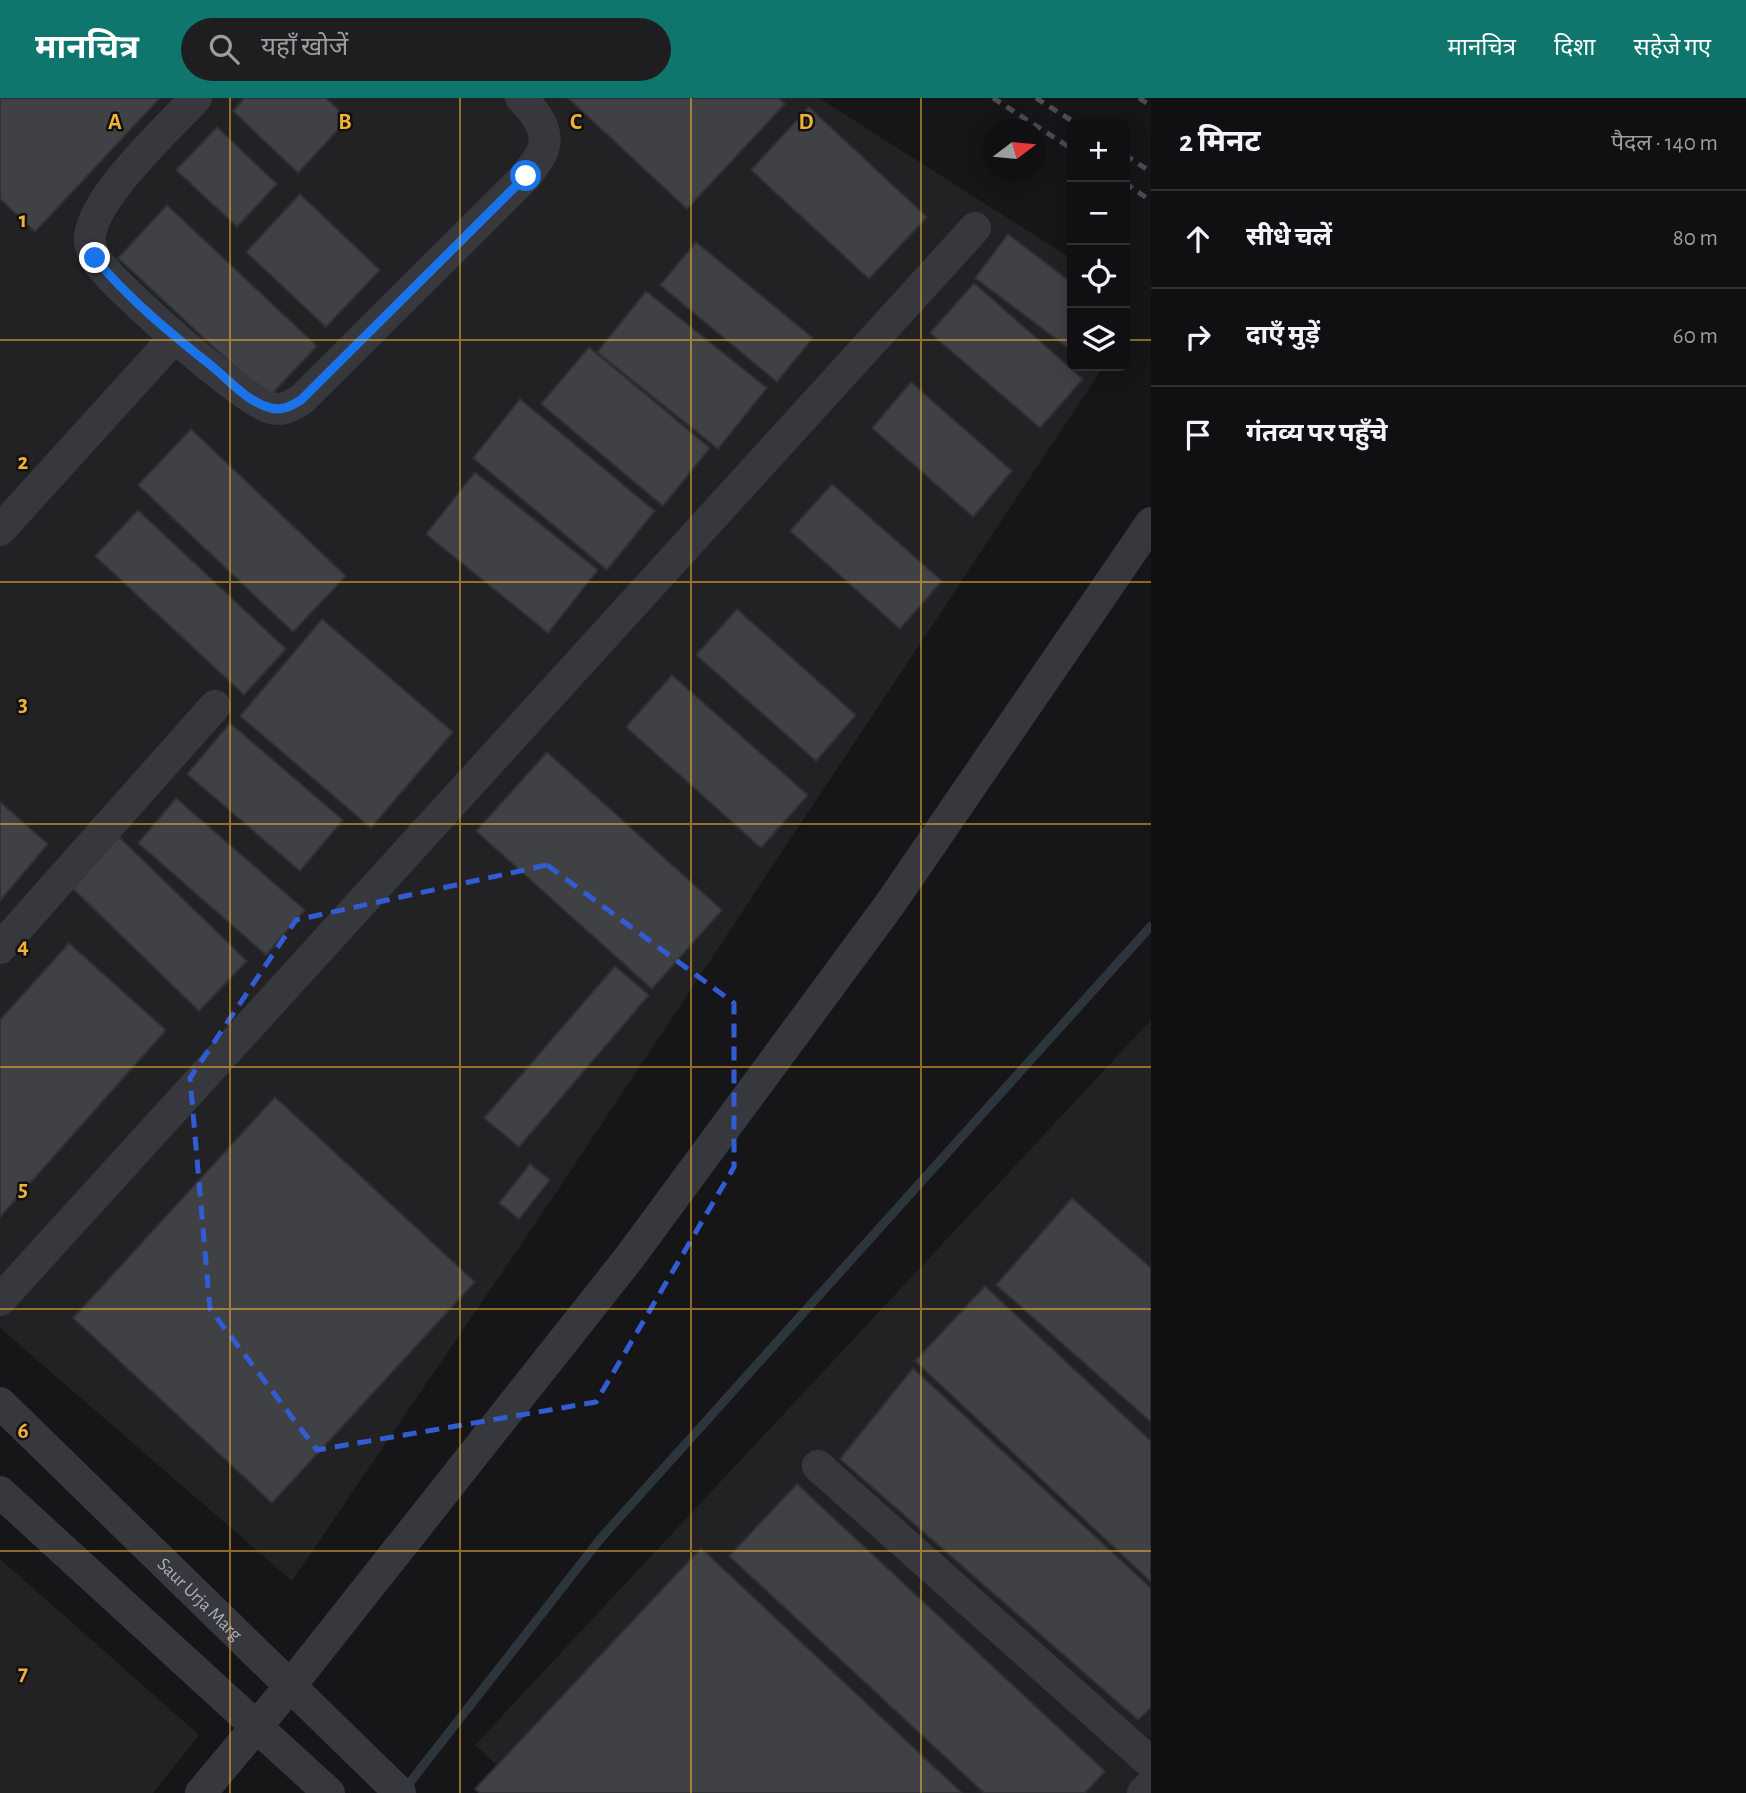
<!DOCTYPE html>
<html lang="hi">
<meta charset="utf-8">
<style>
:root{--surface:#101012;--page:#1e1e20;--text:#f1f3f6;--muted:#9c9d9f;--line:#303032;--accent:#0f766e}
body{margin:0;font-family:"Alegreya Sans","Noto Sans Devanagari",sans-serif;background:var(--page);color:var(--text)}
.controls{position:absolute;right:21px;top:21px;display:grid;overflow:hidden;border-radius:10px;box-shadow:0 4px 18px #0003}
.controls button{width:63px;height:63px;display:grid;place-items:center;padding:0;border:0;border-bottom:2px solid var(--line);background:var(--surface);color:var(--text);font:35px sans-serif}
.compass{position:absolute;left:983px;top:21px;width:63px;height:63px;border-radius:50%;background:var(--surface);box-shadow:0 4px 18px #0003;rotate:74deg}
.stop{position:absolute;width:21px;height:21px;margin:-16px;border:5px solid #1a73e8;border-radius:50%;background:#fff}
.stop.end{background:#1a73e8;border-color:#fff;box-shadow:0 2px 7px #0008}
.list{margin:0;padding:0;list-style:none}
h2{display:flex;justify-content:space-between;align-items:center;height:91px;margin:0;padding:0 28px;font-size:30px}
h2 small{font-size:23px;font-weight:400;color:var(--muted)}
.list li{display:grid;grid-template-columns:46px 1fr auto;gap:21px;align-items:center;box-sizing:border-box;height:98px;padding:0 28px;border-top:2px solid var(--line)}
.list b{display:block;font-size:26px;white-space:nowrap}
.list em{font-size:23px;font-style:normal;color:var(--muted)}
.icon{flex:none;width:38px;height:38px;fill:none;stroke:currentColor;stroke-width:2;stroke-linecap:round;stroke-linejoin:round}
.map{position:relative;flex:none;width:1151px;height:1695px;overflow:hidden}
header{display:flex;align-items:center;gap:42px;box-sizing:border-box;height:98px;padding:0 35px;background:var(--accent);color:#fff}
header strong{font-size:33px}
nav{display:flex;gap:38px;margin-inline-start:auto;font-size:24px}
.search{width:490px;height:63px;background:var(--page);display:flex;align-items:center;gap:18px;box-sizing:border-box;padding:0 24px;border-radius:38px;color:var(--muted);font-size:26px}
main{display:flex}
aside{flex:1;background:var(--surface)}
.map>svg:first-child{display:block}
.built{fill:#222225}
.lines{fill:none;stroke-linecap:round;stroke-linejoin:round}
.stream{stroke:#2c353c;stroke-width:9}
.building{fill:#404145;stroke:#303034;stroke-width:2}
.minor{stroke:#37383d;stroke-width:32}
.rail{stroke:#4a4c52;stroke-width:5;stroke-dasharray:9 7;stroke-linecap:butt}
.route{stroke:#1a73e8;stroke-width:9}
.marked{fill:none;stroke:#325cd3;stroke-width:5;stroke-dasharray:14 9;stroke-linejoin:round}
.grid{fill:none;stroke:#f2b134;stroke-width:2;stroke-opacity:0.55}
.labels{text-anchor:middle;stroke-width:5;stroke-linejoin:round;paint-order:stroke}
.street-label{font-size:19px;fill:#a8adb8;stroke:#111113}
.grid-label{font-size:23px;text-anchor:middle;font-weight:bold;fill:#f2b134;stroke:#111113;stroke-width:5;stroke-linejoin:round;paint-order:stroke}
</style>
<header>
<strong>मानचित्र</strong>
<div class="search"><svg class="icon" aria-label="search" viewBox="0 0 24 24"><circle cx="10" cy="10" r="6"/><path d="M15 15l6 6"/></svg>यहाँ खोजें</div>
<nav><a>मानचित्र</a><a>दिशा</a><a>सहेजे गए</a></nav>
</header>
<main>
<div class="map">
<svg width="1151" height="1695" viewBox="0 0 1151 1695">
<rect width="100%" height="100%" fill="#161618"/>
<g class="built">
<polygon points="0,0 819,0 1072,161 1072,268 1104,268 556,1095 292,1483 0,1230"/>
<polygon points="1151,922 1151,1695 527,1695 475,1647"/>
<polygon points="0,1461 199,1637 153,1695 0,1695"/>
</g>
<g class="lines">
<polyline class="stream" points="404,1692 601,1440 1151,828"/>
</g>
<g class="building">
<polygon points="0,0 160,0 35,134 0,101"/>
<polygon points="244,0 326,0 348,21 298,75 233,13"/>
<polygon points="568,0 779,0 785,6 687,111"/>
<polygon points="809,9 927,119 869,181 751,72"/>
<polygon points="217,29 277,86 237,129 176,72"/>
<polygon points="300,96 380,172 326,229 246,154"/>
<polygon points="167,107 317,248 268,300 118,160"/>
<polygon points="1008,136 1072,185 1072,253 975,180"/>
<polygon points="696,144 813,240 777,284 660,187"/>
<polygon points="974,185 1083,281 1040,330 930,235"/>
<polygon points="646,193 767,290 718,351 597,254"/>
<polygon points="589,249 710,350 663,408 541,306"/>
<polygon points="911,284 1012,373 973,419 872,330"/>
<polygon points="520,301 655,413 607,472 473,360"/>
<polygon points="191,331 346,478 293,534 138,387"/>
<polygon points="475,374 598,472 548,535 426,436"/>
<polygon points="832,386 942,483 900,531 790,433"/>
<polygon points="138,412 286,551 244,597 95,458"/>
<polygon points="737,511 856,617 816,663 696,557"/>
<polygon points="322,521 453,634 371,730 240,618"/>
<polygon points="672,577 808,697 761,750 626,629"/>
<polygon points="230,625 343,722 300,773 187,676"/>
<polygon points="547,654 722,812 652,891 476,733"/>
<polygon points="176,700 305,812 266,857 138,745"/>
<polygon points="0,704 48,746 0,803"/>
<polygon points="113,733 247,863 199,913 65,783"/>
<polygon points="69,845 166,932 0,1119 0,922"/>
<polygon points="615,868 649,897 519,1049 484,1020"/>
<polygon points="275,999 475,1184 272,1405 73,1220"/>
<polygon points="530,1066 550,1082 519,1121 499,1105"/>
<polygon points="1072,1100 1151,1170 1151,1324 996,1187"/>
<polygon points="985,1188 1151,1343 1151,1484 915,1263"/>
<polygon points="913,1270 1151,1490 1151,1610 1138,1622 840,1361"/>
<polygon points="797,1386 1105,1673 1085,1695 984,1695 729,1458"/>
<polygon points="701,1450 962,1695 480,1695 475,1691"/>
</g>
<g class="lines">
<g class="minor">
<path d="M196,0C168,30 94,98 90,138C89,145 93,157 97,163C115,189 244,304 271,310C283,313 291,308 301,302L526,78C531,70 539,62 542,54C551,33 535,14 521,0"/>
<polyline points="0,432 175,239"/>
<polyline points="0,850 215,608"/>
<polyline points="0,1202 975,130"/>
<path id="s1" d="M0,1305L400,1695"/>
<polyline points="818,1368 1151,1665"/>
<polyline points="0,1394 329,1695"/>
<polyline points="201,1695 291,1587 629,1160 890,806 1151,425"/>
<polyline points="1143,1695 1151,1687"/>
</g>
<g class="rail">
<polyline points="993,0 1072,51"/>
<polyline points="1036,0 1077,26"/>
<polyline points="1139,0 1151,8"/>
<polyline points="1125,57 1151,74"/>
<polyline points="1125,85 1151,103"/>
</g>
</g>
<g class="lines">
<path class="route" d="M95,160C129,202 172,236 214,270C231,284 249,305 271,310C283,313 291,308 301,302L526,78"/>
</g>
<path class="marked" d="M547,767L734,905V1069L596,1304L317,1352L210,1211L190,980L296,822Z"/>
<path class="grid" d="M230,0V1695M460,0V1695M691,0V1695M921,0V1695M0,242H1072M1125,242H1151M0,484H1151M0,726H1151M0,969H1151M0,1211H1151M0,1453H1151"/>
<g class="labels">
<g class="street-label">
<text dy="7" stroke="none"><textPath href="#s1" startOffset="280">Saur Urja Marg</textPath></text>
</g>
</g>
<g class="grid-label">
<text x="115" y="31">A</text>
<text x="345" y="31">B</text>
<text x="576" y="31">C</text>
<text x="806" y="31">D</text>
<text x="23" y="129">1</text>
<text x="23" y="371">2</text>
<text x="23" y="613">3</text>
<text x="23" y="855">4</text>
<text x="23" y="1098">5</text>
<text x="23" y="1340">6</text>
<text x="23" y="1582">7</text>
</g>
</svg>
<div class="controls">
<button>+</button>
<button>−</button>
<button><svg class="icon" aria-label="locate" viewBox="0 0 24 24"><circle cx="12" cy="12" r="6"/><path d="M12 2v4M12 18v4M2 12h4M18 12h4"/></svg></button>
<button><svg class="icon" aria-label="layers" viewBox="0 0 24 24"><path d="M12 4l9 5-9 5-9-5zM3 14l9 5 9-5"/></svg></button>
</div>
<svg class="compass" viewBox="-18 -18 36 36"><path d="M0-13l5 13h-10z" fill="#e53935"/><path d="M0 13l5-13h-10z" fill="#9c9d9f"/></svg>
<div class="stop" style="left:526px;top:78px"></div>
<div class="stop end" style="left:95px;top:160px"></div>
</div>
<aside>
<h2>2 मिनट<small>पैदल · 140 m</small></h2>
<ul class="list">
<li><svg class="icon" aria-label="ahead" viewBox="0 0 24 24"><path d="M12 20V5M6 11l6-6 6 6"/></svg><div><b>सीधे चलें</b></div><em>80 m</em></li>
<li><svg class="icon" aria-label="right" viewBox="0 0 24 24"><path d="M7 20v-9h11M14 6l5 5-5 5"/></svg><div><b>दाएँ मुड़ें</b></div><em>60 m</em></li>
<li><svg class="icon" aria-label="arrive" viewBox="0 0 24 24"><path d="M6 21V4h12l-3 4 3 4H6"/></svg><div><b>गंतव्य पर पहुँचे</b></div></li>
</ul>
</aside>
</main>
